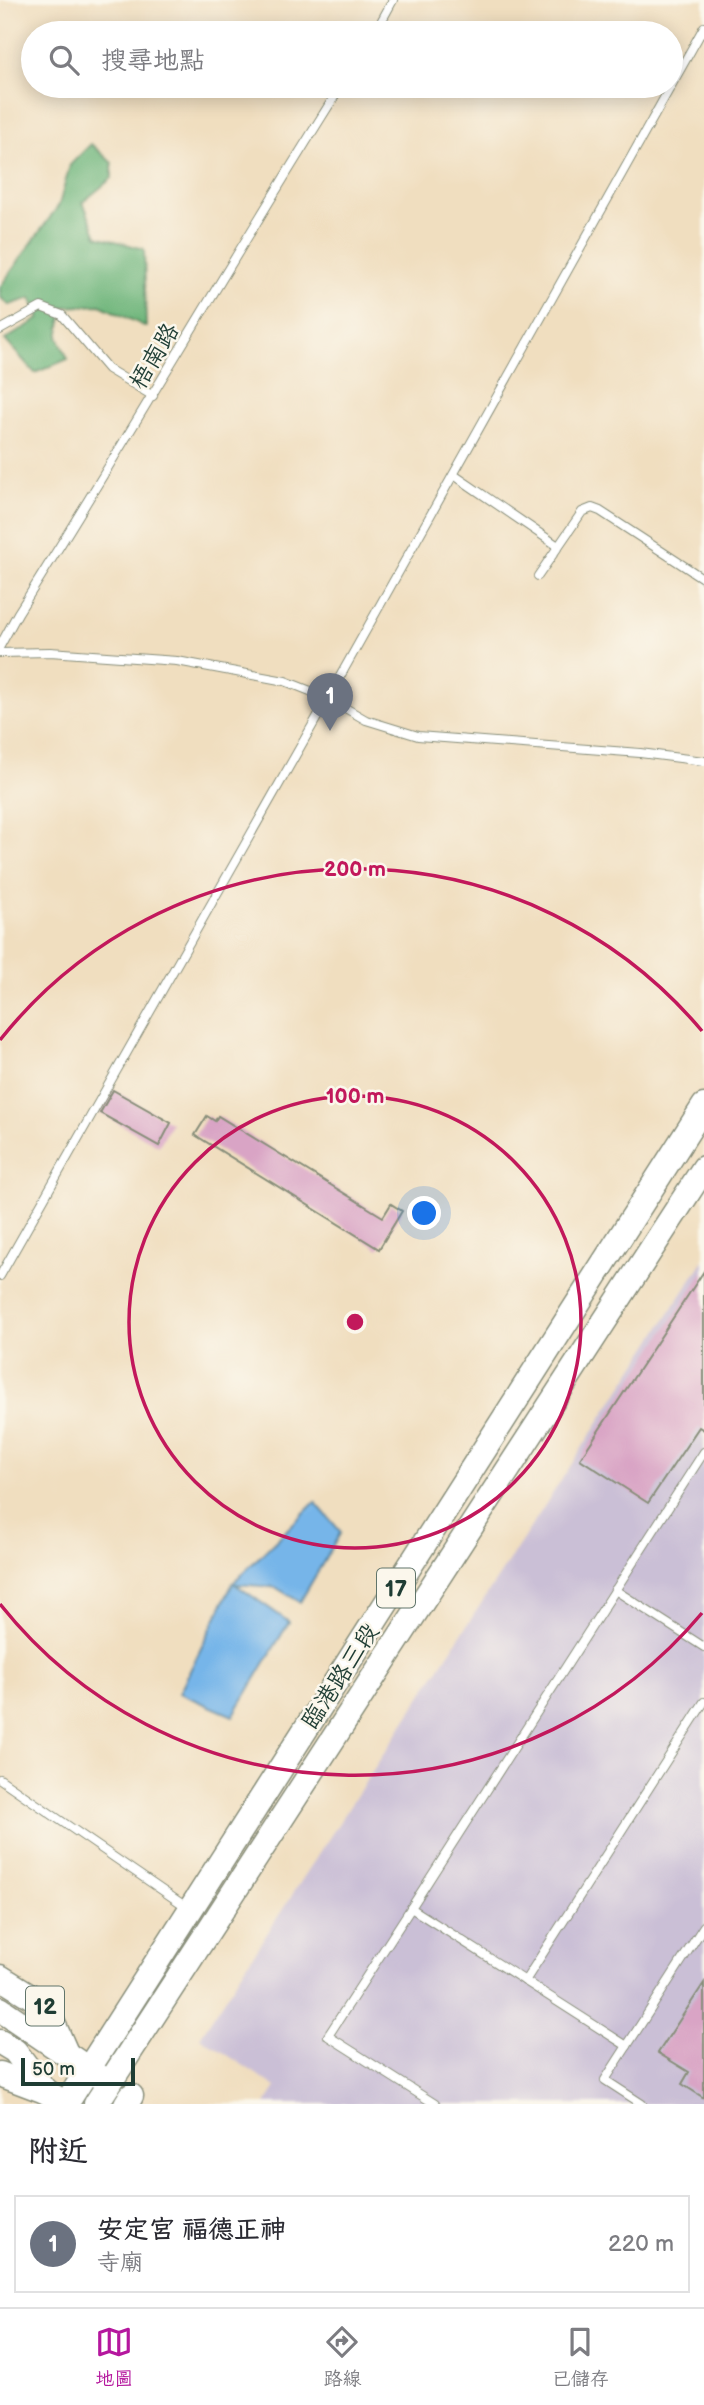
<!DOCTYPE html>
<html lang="zh-TW">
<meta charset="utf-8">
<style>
:root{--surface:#fff;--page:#f7f7f7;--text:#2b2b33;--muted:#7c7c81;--line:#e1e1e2;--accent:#b5179e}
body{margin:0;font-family:"Balsamiq Sans","LXGW WenKai TC",sans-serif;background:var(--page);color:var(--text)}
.scale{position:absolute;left:21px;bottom:18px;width:114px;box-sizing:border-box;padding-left:7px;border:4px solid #1f3d34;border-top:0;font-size:19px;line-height:24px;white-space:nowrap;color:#1f3d34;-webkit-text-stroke:5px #fbf7ec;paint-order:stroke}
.you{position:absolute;left:425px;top:1214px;width:24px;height:24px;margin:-18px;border:5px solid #fff;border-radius:50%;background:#1a73e8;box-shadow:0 0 0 10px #1a73e833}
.badge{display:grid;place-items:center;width:46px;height:46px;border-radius:50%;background:var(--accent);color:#fff;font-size:23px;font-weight:700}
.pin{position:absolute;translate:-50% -58px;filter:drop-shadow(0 2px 4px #0008)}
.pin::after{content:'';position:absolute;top:37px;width:24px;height:21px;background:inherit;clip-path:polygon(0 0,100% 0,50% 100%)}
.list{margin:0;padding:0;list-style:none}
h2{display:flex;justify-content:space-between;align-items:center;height:91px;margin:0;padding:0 28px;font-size:30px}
h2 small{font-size:23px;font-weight:400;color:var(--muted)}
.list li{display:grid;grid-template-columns:46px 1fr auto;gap:21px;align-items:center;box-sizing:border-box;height:98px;margin:0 14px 14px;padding:0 14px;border:2px solid var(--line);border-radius:0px}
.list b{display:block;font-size:26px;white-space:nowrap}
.list p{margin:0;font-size:23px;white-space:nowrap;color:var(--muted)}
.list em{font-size:23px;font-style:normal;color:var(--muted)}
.icon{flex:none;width:38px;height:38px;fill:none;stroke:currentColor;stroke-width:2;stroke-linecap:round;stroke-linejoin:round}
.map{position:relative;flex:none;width:704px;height:2104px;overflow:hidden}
.search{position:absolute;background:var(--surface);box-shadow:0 4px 18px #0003;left:21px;right:21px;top:21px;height:77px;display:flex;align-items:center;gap:18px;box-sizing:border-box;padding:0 24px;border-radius:38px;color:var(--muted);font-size:26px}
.sheet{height:203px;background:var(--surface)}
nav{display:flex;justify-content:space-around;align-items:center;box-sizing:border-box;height:98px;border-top:2px solid var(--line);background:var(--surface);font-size:19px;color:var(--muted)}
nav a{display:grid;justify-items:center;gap:4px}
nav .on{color:var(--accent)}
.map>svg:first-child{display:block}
.industrial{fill:#cabfd6}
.forest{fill:#70b67c;stroke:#487a58;stroke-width:2}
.water{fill:#76b5e9;stroke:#4a798e;stroke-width:2}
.building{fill:#d9a4c5}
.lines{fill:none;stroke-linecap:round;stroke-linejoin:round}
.lane-casing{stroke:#888e7a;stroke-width:10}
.primary-casing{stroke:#888e7a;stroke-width:27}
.lane{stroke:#fff;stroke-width:8}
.primary{stroke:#fff;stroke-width:24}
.ring{fill:none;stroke:#c2185b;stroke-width:3.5}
.labels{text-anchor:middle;stroke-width:5;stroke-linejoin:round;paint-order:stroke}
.shield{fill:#fbf7ec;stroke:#61756b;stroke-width:2}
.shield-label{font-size:23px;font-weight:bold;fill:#1f3d34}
.street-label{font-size:24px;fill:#1f3d34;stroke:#fbf7ec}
.centre{fill:#c2185b;stroke:#fbf7ec;stroke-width:3.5}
.ring-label{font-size:21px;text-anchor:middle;font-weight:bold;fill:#c2185b;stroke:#fbf7ec;stroke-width:5;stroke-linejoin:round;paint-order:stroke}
</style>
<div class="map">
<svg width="704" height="2104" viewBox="0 0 704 2104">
<rect width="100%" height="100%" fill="#fbf7ec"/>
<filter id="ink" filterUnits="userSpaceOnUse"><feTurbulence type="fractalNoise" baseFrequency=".0143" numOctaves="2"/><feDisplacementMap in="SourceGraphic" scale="14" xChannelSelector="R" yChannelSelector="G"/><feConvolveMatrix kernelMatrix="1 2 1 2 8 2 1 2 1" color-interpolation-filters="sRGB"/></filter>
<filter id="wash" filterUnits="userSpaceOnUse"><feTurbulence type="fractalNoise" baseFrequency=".00686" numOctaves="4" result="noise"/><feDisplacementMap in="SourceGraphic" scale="28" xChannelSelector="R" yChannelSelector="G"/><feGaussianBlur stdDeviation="1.57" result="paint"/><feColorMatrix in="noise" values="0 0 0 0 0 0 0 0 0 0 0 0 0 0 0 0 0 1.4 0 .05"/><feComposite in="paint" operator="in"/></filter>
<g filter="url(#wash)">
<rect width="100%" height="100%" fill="#f0debf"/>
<polygon class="industrial" points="704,1260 704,2104 265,2104 276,2087 200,2037"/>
<polygon class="forest" points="91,144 112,163 112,178 83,202 97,236 144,249 146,327 100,305 64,307 58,337 68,359 35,373 5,340 40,318 31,298 9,305 0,297 0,287 59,205 70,165"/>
<polygon class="water" points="315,1502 341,1532 300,1602 275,1587 235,1584 289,1622 233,1716 179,1693 233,1583"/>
<g id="blocks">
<g class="building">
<polygon points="113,1090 171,1123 159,1146 100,1113"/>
<polygon points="207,1116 215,1121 218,1116 383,1217 391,1204 402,1211 379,1249 195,1135"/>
<polygon points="704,1271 704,1430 699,1427 648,1503 580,1459"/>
<polygon points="704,1983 704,2098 682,2084 689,2072 658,2053"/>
</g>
</g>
</g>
<g filter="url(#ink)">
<use href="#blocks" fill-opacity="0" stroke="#888e7a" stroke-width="2"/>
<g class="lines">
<g class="lane-casing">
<g id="lane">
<polyline points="375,33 393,0"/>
<polyline points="0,330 41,307 62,315 108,369 153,396"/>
<polyline points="454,475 558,546"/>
<polyline points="538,576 582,512 592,508 600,511 704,579"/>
<path d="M0,646L18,613C128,439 231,260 341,86"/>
<polyline points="0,653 50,652 177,661 285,681 328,698 366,720 418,736 640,753 704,761"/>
<polyline points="0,1276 328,698 704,27"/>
<polyline points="615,1590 704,1647"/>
<polyline points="0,1779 188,1908"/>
<polyline points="411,1908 328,2036 435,2104"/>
<polyline points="525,1981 704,1702"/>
<polyline points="627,2046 411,1908 704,1452"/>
<polyline points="642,2104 605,2080 704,1926"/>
</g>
</g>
<g class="primary-casing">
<g id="primary">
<polyline points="0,1977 45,2005 67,2055"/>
<polyline points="0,2009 100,2077"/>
<polyline points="0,2042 15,2051 45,2091"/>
<polyline points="0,2074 45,2091 66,2104"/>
<polyline points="66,2104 704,1106"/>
<polyline points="96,2104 704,1168"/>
<polyline points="126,2104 131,2096"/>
</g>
</g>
<use href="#lane" class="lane"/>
<use href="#primary" class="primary"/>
</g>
</g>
<g class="ring">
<circle cx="355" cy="1322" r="226"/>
<path d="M702 1613A453 453 0 0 1 0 1604M0 1040A453 453 0 0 1 702 1031"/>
</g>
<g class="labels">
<g class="shield">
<rect x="377" y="1568.5" width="38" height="39" rx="5"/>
<rect x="26" y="1986.5" width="38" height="39" rx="5"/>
</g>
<g class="shield-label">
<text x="396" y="1596">17</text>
<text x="45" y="2014">12</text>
</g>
<g class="street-label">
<text transform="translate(154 356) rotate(-59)" y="8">梧南路</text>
<text transform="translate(340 1676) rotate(-57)" y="8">臨港路三段</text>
</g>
</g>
<circle cx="355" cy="1322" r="10" class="centre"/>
<g class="ring-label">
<text x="355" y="876">200 m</text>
<text x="355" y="1103">100 m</text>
</g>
</svg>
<div class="scale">50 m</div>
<div class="you"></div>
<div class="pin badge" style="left:330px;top:731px;background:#6b7280">1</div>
<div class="search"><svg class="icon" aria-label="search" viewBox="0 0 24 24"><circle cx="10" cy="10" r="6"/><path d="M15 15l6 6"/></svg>搜尋地點</div>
</div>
<section class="sheet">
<h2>附近<small></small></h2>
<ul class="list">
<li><span class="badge" style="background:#6b7280">1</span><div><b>安定宮 福德正神</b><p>寺廟</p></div><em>220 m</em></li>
</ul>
</section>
<nav>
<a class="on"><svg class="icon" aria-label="map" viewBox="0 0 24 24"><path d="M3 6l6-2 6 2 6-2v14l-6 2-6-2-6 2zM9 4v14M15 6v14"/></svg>地圖</a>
<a><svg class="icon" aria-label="directions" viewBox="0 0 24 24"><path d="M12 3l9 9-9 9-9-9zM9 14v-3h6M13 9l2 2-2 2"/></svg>路線</a>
<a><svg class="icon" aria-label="saved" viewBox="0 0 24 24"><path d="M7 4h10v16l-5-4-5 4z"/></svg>已儲存</a>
</nav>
